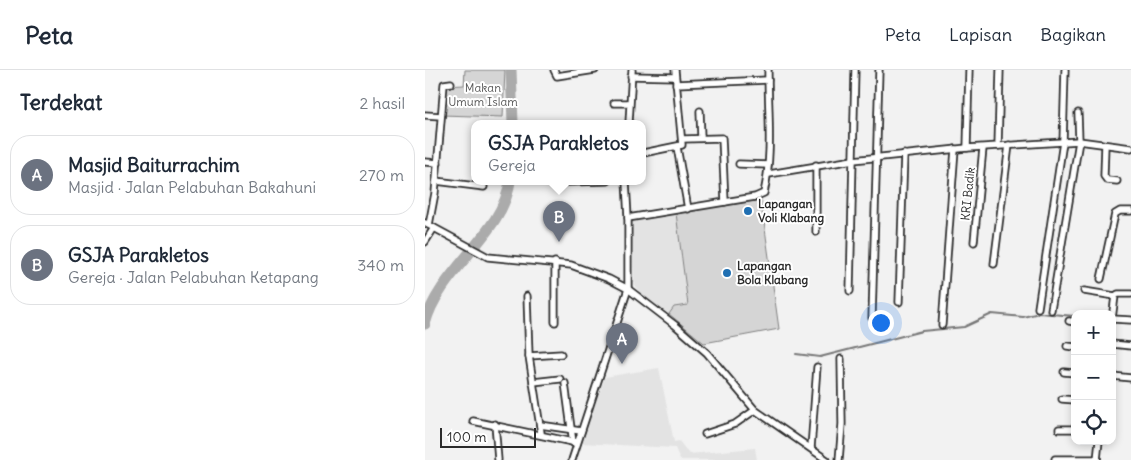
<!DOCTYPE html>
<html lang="id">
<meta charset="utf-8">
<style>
:root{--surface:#fff;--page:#f6f6f7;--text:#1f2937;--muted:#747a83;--line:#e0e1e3;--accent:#1f6fb2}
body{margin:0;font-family:Delius,sans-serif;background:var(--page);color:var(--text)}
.controls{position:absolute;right:15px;bottom:15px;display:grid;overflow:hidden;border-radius:10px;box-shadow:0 2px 8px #0003}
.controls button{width:45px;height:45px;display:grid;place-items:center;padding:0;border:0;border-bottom:1px solid var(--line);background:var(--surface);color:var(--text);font:25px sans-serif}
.scale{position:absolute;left:15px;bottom:12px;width:96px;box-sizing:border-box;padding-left:5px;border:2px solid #2b2b2b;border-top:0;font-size:14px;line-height:18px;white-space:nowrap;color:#2b2b2b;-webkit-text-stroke:4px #fff;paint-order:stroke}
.you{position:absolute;left:455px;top:252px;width:18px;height:18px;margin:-12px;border:4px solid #fff;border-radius:50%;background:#1a73e8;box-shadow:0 0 0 8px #1a73e833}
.badge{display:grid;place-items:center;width:32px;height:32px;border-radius:50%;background:var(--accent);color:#fff;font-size:16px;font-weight:700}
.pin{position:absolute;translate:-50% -41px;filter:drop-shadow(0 1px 2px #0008)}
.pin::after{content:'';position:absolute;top:26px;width:18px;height:15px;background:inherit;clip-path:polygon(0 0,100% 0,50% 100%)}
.popup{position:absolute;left:46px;top:50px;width:175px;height:65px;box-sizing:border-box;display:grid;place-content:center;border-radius:10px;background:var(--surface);filter:drop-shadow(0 1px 4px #0005);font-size:16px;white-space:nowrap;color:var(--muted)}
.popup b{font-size:19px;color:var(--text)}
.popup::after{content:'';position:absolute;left:50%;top:100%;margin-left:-10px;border:10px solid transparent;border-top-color:var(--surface)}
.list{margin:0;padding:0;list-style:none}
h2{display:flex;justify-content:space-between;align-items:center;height:65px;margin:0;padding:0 20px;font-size:21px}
h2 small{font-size:16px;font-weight:400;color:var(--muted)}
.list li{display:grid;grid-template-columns:32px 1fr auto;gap:15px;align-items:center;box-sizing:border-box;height:80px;margin:0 10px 10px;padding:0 10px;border:1px solid var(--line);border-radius:20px}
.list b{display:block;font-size:19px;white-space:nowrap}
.list p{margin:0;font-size:16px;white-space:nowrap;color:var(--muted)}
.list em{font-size:16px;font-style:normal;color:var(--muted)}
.icon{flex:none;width:28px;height:28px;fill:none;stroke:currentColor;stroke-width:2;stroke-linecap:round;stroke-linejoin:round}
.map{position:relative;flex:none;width:706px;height:390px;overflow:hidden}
header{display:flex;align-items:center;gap:30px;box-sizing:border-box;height:70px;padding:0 25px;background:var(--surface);border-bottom:1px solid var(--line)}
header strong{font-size:24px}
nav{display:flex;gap:28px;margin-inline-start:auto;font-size:18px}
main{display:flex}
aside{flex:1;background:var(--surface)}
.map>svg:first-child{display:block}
.built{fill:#e3e3e3}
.green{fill:#d5d5d5;stroke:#808080}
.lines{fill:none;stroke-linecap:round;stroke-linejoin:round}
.stream{stroke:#787878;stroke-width:2}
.river{stroke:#ababab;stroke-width:11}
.street-casing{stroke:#2b2b2b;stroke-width:9}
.street{stroke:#fff;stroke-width:5.5}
.poi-dot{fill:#1f6fb2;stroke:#fff;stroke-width:2}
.labels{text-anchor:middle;stroke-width:4;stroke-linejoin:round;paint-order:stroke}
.park-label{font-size:12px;fill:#565656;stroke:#fff}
.street-label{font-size:12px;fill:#2b2b2b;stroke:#fff}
.poi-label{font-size:12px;font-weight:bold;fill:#2b2b2b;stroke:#fff;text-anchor:start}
</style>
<header>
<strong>Peta</strong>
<nav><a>Peta</a><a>Lapisan</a><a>Bagikan</a></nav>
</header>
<main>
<aside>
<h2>Terdekat<small>2 hasil</small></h2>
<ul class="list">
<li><span class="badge" style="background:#6b7280">A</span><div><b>Masjid Baiturrachim</b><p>Masjid · Jalan Pelabuhan Bakahuni</p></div><em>270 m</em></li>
<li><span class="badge" style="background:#6b7280">B</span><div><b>GSJA Parakletos</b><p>Gereja · Jalan Pelabuhan Ketapang</p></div><em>340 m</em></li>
</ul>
</aside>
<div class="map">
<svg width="706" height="390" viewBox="0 0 706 390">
<rect width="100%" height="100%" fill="#f2f2f2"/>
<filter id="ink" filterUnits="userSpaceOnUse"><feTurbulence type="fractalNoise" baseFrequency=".02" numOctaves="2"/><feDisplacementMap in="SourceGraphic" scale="10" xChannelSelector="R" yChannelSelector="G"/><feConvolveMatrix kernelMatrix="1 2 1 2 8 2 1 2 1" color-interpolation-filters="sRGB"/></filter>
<g filter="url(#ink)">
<g class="built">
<polygon points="251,143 263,235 249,237 244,244 216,224 209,215 206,154 208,150"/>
<polygon points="234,298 249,372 254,371 264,384 330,378 332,390 255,390 250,378 156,373 180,307"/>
</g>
<g class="green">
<polygon points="40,0 80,0 78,47 17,45 21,16 39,15"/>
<polygon points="336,130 354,259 279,273 244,244 249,237 263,235 251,143"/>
</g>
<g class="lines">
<polyline class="stream" points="371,284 395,287 497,261 539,257 567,244 598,247 614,243 650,246"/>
<g class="river">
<polyline points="86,0 88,53"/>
<path d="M0,254C14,200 79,163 85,111"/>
</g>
<g class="street-casing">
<g id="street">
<polyline points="129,0 132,6 170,0"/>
<polyline points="206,6 250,7"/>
<polyline points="251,14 343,10"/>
<polyline points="189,33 204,33"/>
<polyline points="275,41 276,68"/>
<polyline points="0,45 16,46"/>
<polyline points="204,53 207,0"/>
<polyline points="258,69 297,68 300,132"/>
<polyline points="680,75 679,106 682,110 692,111"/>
<polyline points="573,76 575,0"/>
<polyline points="252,77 263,139"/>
<polyline points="542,78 544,0"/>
<polyline points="218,83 257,75 250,0"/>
<polyline points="0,92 13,93"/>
<polyline points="314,94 343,95"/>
<polyline points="344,104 428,90 542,78 654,71 706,78"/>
<polyline points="11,111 59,117"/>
<polyline points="143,112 183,111"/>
<path d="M203,148L330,127L339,123C348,83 343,42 343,0"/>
<polyline points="0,153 63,187 146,195 184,209 203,219 250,255 282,283 330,340 402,390"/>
<polyline points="4,155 10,123 19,14 26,13"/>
<polyline points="391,162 391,95"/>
<polyline points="0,172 9,158"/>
<polyline points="549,172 558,78"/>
<polyline points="569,194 584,75"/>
<polyline points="676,209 690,144 695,141 706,141"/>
<polyline points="425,221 430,0"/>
<polyline points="659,221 690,226"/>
<polyline points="102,226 104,286 116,363"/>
<polyline points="474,232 479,84"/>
<polyline points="613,238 638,72 640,0"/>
<polyline points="626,240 654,71 653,43"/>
<polyline points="447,248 454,0"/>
<polyline points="687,249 690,226 693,224 706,224"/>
<polyline points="687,249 706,250"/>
<polyline points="644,251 650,252"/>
<polyline points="130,252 130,192"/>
<polyline points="517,255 530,79"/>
<polyline points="687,274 706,276"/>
<polyline points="642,276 650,277"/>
<polyline points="104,286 136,284"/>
<polyline points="639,302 650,303"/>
<polyline points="687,306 706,308"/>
<polyline points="108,312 135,309"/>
<polyline points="140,313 148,373"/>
<polyline points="637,329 650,330"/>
<polyline points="48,351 152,373"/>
<polyline points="70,354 73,390"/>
<polyline points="115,355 156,361"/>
<polyline points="634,359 650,359"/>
<polyline points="280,364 310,354 330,340"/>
<polyline points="386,378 392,297"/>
<polyline points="630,389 672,389"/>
<polyline points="147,390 203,219 203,148 201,111"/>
<polyline points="414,390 417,354 416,289"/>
<polyline points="672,390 674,371"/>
</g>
</g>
<use href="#street" class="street"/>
</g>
</g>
<g class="poi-dot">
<circle cx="323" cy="141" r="5"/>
<circle cx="302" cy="203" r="5"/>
</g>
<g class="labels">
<g class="park-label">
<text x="58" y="22">Makan<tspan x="58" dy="14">Umum Islam</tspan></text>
</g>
<g class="street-label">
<text transform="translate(543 124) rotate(-84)" y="4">KRI Badik</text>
</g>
<g class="poi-label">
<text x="333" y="138">Lapangan<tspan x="333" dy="14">Voli Klabang</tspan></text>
<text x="312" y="200">Lapangan<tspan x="312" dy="14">Bola Klabang</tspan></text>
</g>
</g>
</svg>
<div class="controls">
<button>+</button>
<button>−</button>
<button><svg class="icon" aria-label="locate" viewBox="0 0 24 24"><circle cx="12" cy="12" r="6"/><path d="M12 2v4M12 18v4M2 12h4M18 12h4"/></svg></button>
</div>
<div class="scale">100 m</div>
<div class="you"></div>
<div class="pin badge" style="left:197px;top:294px;background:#6b7280">A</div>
<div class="pin badge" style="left:134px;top:172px;background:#6b7280">B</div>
<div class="popup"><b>GSJA Parakletos</b>Gereja</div>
</div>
</main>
